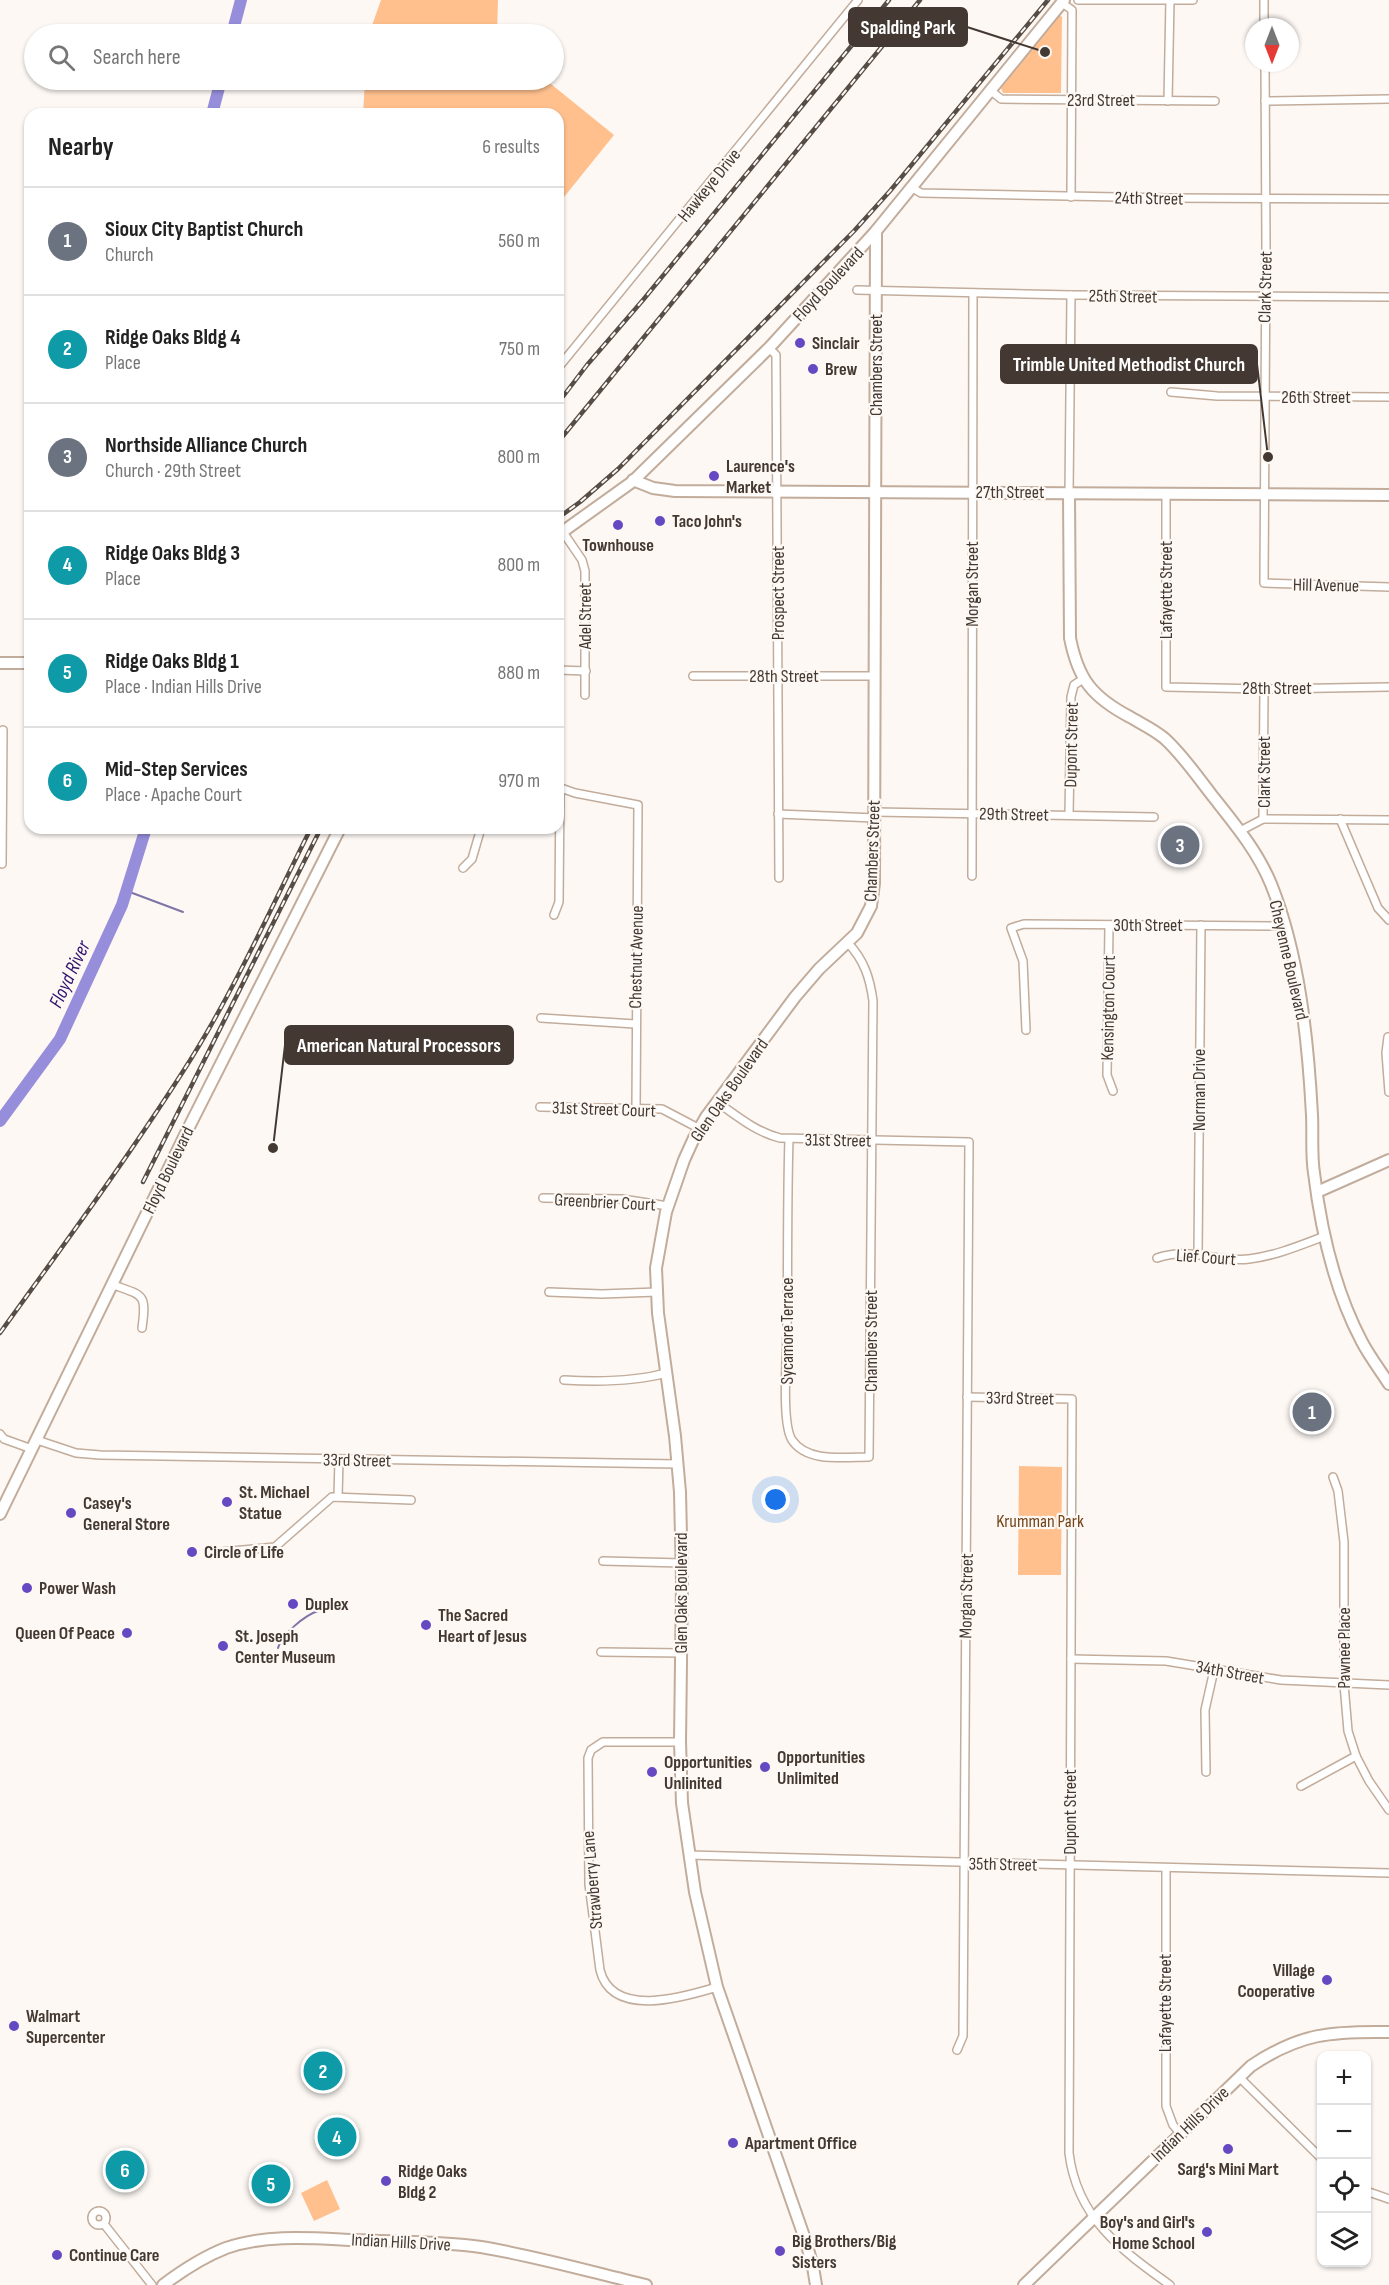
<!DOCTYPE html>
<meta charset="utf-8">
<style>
:root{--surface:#fff;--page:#f2f2f2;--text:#222;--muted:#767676;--line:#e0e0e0;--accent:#ea580c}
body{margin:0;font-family:"Sofia Sans Condensed",sans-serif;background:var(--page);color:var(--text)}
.controls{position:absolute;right:18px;bottom:18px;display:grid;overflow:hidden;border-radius:12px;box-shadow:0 2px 4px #0004}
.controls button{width:54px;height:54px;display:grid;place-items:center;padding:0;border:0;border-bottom:2px solid var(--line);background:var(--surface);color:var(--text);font:30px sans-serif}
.compass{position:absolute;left:1245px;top:18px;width:54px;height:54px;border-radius:50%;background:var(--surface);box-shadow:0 2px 4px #0004;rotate:180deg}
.you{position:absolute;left:776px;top:1500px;width:21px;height:21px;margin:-15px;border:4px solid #fff;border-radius:50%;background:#1a73e8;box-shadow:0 0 0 9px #1a73e833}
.badge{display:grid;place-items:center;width:39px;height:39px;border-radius:50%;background:var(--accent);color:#fff;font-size:20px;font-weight:700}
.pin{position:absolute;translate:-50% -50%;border:3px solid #fff;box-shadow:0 2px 6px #0006}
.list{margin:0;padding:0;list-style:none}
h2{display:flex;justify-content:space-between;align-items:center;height:78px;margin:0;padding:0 24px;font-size:26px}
h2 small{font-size:20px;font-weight:400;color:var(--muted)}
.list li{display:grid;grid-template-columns:39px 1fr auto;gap:18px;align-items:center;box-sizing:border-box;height:108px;padding:0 24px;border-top:2px solid var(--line)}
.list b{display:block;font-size:22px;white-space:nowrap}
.list p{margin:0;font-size:20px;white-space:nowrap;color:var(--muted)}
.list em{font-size:20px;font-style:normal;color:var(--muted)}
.icon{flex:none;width:33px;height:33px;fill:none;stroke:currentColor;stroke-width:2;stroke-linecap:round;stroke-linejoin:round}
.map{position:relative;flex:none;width:1389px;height:2285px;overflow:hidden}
.search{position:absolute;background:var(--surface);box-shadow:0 2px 4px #0004;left:24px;top:24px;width:540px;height:66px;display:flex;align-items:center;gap:15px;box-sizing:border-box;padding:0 21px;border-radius:33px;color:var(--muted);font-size:22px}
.panel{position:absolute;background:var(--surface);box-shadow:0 2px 4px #0004;left:24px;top:108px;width:540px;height:726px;border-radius:18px}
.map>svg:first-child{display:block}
.green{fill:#ffc08e}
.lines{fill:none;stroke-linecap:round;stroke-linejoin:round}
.stream{stroke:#7e74a8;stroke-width:2}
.river{stroke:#978edb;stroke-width:12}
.street-casing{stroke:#c2ac9b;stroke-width:10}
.secondary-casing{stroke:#c2ac9b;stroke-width:14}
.street{stroke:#fff;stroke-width:7}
.secondary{stroke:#fff;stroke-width:10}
.rail-casing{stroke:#564d46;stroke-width:4.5}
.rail{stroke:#fdf8f4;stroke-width:2;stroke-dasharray:7;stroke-linecap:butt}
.poi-dot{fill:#6549c2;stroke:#fdf8f4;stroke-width:2}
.labels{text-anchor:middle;stroke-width:4.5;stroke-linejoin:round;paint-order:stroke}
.street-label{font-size:18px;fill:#433932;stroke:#fdf8f4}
.poi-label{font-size:18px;font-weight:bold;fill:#433932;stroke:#fdf8f4;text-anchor:start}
.park-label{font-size:18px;fill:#744519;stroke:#fdf8f4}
.water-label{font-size:20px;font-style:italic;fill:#2f126d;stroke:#fdf8f4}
.leader{fill:none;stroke:#433932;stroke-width:2}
.callout-dot{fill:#433932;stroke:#fdf8f4;stroke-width:2}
.callout{fill:#433932;stroke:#433932;stroke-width:2}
.callout-label{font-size:20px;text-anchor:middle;font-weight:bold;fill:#fff}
</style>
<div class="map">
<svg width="1389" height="2285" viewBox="0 0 1389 2285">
<rect width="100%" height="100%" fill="#fdf8f4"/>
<g class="green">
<polygon points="381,0 498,0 497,34 369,34"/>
<polygon points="1059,14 1062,17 1061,93 1003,93 1000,86"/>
<polygon points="365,80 546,80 614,135 560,202 558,200 558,114 363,114"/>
<polygon points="1019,1466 1062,1467 1061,1575 1018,1575"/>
<polygon points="327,2180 340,2209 314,2221 301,2193"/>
</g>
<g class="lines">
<g class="stream">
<polyline points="127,891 183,912"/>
<path d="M278,1648C281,1635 305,1615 318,1611C323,1609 328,1609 333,1607L334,1605"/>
</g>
<g class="river">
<polyline points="232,34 241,0"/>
<polyline points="212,114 221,80"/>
<polyline points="0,1121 60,1039 122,905 146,828"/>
</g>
<g class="street-casing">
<g id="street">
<polyline points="1078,0 1193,0"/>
<polyline points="1264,0 1264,27"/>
<polyline points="1062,3 1072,10 1071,197"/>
<polyline points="1265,63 1266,247 1264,583 1389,587"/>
<polyline points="990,90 1001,99 1215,101"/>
<polyline points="1168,101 1170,0"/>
<polyline points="1265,101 1389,99"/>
<polyline points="911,187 921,193 1168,198 1389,199"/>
<polyline points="857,290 1071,295 1389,297"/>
<polyline points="769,348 776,355 779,878"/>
<polyline points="558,368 858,0"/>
<polyline points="1171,392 1217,396 1389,397"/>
<polyline points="1069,493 1071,295"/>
<polyline points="1166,493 1166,687 1264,689 1389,687"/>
<polyline points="563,532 582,560 585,571 585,695"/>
<polyline points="558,670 586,671"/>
<polyline points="693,676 875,676"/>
<polyline points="558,787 575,793 638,805 636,1108"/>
<polyline points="875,812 1154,817"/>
<polyline points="778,814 875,818"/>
<polyline points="1069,815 1071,697 1074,685 1083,679"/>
<polyline points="1263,819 1264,689"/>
<polyline points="1340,819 1378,908 1389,920"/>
<polyline points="1240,831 1263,819 1389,820"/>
<polyline points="2,864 3,730"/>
<polyline points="463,868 472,859 481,828"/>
<polyline points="972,876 973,293"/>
<polyline points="554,915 559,902 560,788"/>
<polyline points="1109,925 1107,1075 1113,1091"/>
<polyline points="541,1018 635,1024"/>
<polyline points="1026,1030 1023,961 1011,928 1024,924 1285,926"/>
<polyline points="1388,1037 1386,1053 1389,1092"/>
<path d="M717,1102C737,1116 756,1132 780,1138L969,1142L963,2036L957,2050"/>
<polyline points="540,1107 662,1109 700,1129"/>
<path d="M789,1139C787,1203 788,1267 787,1331C787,1354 781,1423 792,1440C807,1463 845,1457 869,1457L873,1001C870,978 864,960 848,943"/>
<polyline points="543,1198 622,1199 668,1206"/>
<polyline points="1198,1254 1201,925"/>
<path d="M1157,1258C1190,1246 1217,1263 1249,1259C1275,1256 1301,1245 1325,1236"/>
<path d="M111,1284C143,1296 147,1292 142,1328"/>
<polyline points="549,1292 602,1294 657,1292"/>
<path d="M564,1380C598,1382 633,1382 666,1373"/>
<path d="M967,1397L1072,1399L1069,2153C1077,2218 1121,2250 1170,2285"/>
<polyline points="0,1434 4,1439 32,1449"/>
<polyline points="37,1440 76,1453 100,1455 678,1464"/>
<polyline points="1333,1477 1338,1491 1344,1542 1344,1684 1348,1731 1356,1756 1369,1781 1389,1810"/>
<polyline points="338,1497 339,1460"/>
<polyline points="221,1552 275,1547 332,1497 411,1500"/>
<polyline points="603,1561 682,1563"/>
<polyline points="601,1652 682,1653"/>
<polyline points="1071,1659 1166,1661 1281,1680 1389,1685"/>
<path d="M680,1742H603L591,1750L588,1758L589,1884L600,1970C612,2019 684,1997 717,1987"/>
<polyline points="1206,1772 1205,1710 1214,1670"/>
<polyline points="1301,1786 1356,1756"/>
<polyline points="689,1855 1389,1873"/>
<polyline points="1166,1868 1166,2106 1173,2125 1180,2133"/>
<polyline points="1239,2077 1322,2159"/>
<polyline points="1366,2191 1389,2199"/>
<circle cx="99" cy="2218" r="7"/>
<polyline points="104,2224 152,2285"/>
</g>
</g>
<g class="secondary-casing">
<g id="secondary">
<polyline points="633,480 653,488 675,491 1389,495"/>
<path d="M1069,493L1070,638C1078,679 1092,697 1130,717C1142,724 1153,729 1164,738C1182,754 1196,775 1211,794C1233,822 1257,850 1271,884C1299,954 1308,1039 1312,1115C1313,1134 1311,1154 1314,1173C1321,1231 1335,1291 1362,1342C1370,1357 1380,1370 1389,1384"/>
<polyline points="558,535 632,482 769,348 876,231 1064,0"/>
<polyline points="0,663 30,663"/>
<polyline points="1317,1192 1389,1160"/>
<polyline points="0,1514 187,1131 340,828"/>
<path d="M163,2285C183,2270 203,2257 226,2248C266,2234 311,2238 353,2240C395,2242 439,2241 481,2247C536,2256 591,2272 646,2285"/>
<polyline points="816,2285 813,2267 806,2242 717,1987 695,1892 682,1803 680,1742 682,1581 680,1492 675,1436 658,1313 656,1268 666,1212 684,1160 694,1138 706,1117 795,997 819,969 857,933 871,906 874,883 876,231"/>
<path d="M1024,2285L1251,2066C1300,2033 1332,2031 1389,2032"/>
</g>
</g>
<use href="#street" class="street"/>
<use href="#secondary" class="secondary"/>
<g class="rail-casing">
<g id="rail">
<polyline points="558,403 587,365 643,300 889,0"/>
<polyline points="558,442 920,0"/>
<polyline points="558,518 580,502 618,469 854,231 890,191 1048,0"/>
<polyline points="143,1182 321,828"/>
<path d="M0,1333C62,1247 125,1162 182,1073C232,996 270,910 311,828"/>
</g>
</g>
<use href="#rail" class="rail"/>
</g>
<g class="poi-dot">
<circle cx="800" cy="343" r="6"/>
<circle cx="813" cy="369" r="6"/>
<circle cx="714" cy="476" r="6"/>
<circle cx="660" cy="521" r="6"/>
<circle cx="618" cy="525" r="6"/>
<circle cx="227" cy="1502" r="6"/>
<circle cx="71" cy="1513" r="6"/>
<circle cx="192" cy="1552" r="6"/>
<circle cx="27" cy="1588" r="6"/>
<circle cx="293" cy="1604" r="6"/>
<circle cx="426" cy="1625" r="6"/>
<circle cx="127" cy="1633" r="6"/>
<circle cx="223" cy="1646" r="6"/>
<circle cx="765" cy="1767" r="6"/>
<circle cx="652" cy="1772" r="6"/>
<circle cx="1327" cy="1980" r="6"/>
<circle cx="14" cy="2026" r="6"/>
<circle cx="733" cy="2143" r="6"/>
<circle cx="1228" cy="2149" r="6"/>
<circle cx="386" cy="2181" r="6"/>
<circle cx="1207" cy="2232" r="6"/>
<circle cx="780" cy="2251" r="6"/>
<circle cx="57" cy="2255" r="6"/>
</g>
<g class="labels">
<g class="street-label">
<text x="1101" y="106">23rd Street</text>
<text transform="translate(709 185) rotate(-51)" y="6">Hawkeye Drive</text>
<text transform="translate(1149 198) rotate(1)" y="6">24th Street</text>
<text transform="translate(828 284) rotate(-47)" y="6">Floyd Boulevard</text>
<text transform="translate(1265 287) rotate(-89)" y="6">Clark Street</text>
<text transform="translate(1123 296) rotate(1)" y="6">25th Street</text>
<text transform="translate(876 365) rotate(-90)" y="6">Chambers Street</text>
<text x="1316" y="403">26th Street</text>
<text x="1010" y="498">27th Street</text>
<text transform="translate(972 584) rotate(-90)" y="6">Morgan Street</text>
<text transform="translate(1326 585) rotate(1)" y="6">Hill Avenue</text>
<text transform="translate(1166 590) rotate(-90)" y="6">Lafayette Street</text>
<text transform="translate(778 593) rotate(-90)" y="6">Prospect Street</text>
<text transform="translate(585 616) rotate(-90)" y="6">Adel Street</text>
<text x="784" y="682">28th Street</text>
<text x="1277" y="694">28th Street</text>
<text transform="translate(1071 745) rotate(-89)" y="6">Dupont Street</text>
<text transform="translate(1264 772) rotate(-90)" y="6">Clark Street</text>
<text transform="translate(1014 814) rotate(1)" y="6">29th Street</text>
<text transform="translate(872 851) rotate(-88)" y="6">Chambers Street</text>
<text x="1148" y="931">30th Street</text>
<text transform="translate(636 957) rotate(-89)" y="6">Chestnut Avenue</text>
<text transform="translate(1289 960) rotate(77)" y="6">Cheyenne Boulevard</text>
<text transform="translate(1108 1008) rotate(-89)" y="6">Kensington Court</text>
<text transform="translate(729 1090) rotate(-55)" y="6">Glen Oaks Boulevard</text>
<text transform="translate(1199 1090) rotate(-90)" y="6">Norman Drive</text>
<text transform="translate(604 1109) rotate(2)" y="6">31st Street Court</text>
<text transform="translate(838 1140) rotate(1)" y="6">31st Street</text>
<text transform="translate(168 1170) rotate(-64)" y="6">Floyd Boulevard</text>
<text transform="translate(605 1202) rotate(3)" y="6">Greenbrier Court</text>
<text transform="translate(1206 1257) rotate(4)" y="6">Lief Court</text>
<text transform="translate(787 1331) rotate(-90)" y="6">Sycamore Terrace</text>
<text transform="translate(871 1341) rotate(-90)" y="6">Chambers Street</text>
<text transform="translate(1020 1398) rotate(1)" y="6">33rd Street</text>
<text transform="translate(357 1460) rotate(1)" y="6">33rd Street</text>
<text transform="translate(681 1593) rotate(-90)" y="6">Glen Oaks Boulevard</text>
<text transform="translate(966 1596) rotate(-89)" y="6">Morgan Street</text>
<text transform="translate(1344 1648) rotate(-90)" y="6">Pawnee Place</text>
<text transform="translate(1230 1672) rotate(10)" y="6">34th Street</text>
<text transform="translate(1070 1812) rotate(-90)" y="6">Dupont Street</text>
<text transform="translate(1003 1864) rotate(1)" y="6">35th Street</text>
<text transform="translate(592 1880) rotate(-95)" y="6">Strawberry Lane</text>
<text transform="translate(1165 2003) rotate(-90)" y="6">Lafayette Street</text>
<text transform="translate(1190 2124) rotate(-44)" y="6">Indian Hills Drive</text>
<text transform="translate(401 2242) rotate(3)" y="6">Indian Hills Drive</text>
</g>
<g class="poi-label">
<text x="812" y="349">Sinclair</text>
<text x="825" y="375">Brew</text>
<text x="726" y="472">Laurence's<tspan x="726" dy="21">Market</tspan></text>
<text x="672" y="527">Taco John's</text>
<text x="618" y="551" text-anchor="middle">Townhouse</text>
<text x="239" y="1498">St. Michael<tspan x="239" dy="21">Statue</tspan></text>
<text x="83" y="1509">Casey's<tspan x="83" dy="21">General Store</tspan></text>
<text x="204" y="1558">Circle of Life</text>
<text x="39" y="1594">Power Wash</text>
<text x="305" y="1610">Duplex</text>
<text x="438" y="1621">The Sacred<tspan x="438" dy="21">Heart of Jesus</tspan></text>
<text x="115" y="1639" text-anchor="end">Queen Of Peace</text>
<text x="235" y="1642">St. Joseph<tspan x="235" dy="21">Center Museum</tspan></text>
<text x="777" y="1763">Opportunities<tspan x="777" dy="21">Unlimited</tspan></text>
<text x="664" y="1768">Opportunities<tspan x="664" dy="21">Unlinited</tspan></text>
<text x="1315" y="1976" text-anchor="end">Village<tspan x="1315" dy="21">Cooperative</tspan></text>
<text x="26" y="2022">Walmart<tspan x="26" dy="21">Supercenter</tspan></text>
<text x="745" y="2149">Apartment Office</text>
<text x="1228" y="2175" text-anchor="middle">Sarg's Mini Mart</text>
<text x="398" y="2177">Ridge Oaks<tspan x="398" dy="21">Bldg 2</tspan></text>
<text x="1195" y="2228" text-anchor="end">Boy's and Girl's<tspan x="1195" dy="21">Home School</tspan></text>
<text x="792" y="2247">Big Brothers/Big<tspan x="792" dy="21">Sisters</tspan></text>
<text x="69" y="2261">Continue Care</text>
</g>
<g class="park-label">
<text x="1040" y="1527">Krumman Park</text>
</g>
<g class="water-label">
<text transform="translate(69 974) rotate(-65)" y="7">Floyd River</text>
</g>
</g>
<path class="leader" d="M1045 52L967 27M1268 457L1257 364M273 1148L285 1045"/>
<g class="callout-dot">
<circle cx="1045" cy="52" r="6"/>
<circle cx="1268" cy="457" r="6"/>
<circle cx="273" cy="1148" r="6"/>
</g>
<g class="callout">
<rect x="849" y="8" width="118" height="38" rx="6"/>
<rect x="1001" y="345" width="256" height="38" rx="6"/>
<rect x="285" y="1026" width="228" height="38" rx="6"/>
</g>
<g class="callout-label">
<text x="908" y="34">Spalding Park</text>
<text x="1129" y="371">Trimble United Methodist Church</text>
<text x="399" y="1052">American Natural Processors</text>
</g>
</svg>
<div class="controls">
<button>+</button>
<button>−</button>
<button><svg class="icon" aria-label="locate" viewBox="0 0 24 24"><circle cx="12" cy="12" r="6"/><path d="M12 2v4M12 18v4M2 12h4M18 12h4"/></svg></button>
<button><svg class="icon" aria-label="layers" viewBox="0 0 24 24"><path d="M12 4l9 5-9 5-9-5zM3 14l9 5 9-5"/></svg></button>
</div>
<svg class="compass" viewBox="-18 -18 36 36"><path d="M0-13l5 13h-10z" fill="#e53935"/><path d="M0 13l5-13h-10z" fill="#767676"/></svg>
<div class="you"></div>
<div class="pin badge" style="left:1312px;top:1412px;background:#6b7280">1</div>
<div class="pin badge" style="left:323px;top:2071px;background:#0f9aa8">2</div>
<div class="pin badge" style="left:1180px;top:845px;background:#6b7280">3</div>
<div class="pin badge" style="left:337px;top:2137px;background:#0f9aa8">4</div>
<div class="pin badge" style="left:271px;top:2184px;background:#0f9aa8">5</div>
<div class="pin badge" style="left:125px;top:2170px;background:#0f9aa8">6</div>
<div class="search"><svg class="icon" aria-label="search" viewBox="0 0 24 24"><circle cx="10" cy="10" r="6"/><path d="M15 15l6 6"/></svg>Search here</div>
<section class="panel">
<h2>Nearby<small>6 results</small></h2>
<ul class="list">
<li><span class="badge" style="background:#6b7280">1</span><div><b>Sioux City Baptist Church</b><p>Church</p></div><em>560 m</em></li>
<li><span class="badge" style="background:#0f9aa8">2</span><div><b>Ridge Oaks Bldg 4</b><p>Place</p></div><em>750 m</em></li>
<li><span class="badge" style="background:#6b7280">3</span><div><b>Northside Alliance Church</b><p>Church · 29th Street</p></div><em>800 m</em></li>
<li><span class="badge" style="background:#0f9aa8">4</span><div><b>Ridge Oaks Bldg 3</b><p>Place</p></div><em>800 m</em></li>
<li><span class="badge" style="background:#0f9aa8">5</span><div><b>Ridge Oaks Bldg 1</b><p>Place · Indian Hills Drive</p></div><em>880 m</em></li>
<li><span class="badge" style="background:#0f9aa8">6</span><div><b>Mid-Step Services</b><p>Place · Apache Court</p></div><em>970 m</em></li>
</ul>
</section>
</div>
